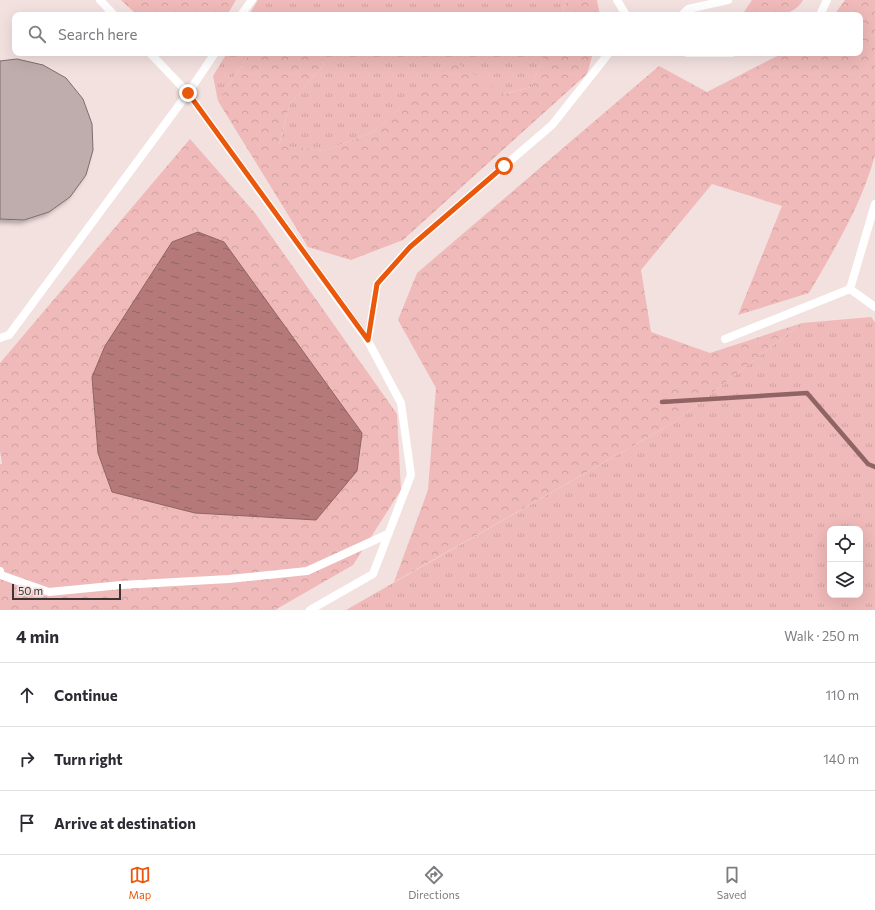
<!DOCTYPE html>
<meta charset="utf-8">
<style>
:root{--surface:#fff;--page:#f2f2f3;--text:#2b2b33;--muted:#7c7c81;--line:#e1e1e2;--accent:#ea580c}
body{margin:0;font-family:Commissioner,sans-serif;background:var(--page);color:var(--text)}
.controls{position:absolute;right:12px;bottom:12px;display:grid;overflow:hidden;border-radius:8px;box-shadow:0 4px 16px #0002}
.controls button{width:36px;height:36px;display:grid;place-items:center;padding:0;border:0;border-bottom:1px solid var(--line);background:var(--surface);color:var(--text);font:20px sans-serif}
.scale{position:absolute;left:12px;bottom:10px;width:109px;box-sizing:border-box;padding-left:4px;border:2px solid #3b3434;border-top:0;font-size:11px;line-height:14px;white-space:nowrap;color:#3b3434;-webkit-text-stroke:3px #f3e1e0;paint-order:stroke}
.stop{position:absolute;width:12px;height:12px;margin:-9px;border:3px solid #ea580c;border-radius:50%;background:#fff}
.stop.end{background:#ea580c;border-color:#fff;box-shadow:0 1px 4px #0008}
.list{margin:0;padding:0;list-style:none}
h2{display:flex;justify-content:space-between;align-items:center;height:52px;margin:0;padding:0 16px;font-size:17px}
h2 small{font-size:13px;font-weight:400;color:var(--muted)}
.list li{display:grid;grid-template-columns:26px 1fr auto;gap:12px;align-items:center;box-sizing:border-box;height:64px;padding:0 16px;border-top:1px solid var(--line)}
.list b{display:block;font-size:15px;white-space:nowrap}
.list em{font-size:13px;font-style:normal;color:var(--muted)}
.icon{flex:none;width:22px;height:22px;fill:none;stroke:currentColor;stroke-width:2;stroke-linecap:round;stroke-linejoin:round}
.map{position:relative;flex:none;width:875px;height:610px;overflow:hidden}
.search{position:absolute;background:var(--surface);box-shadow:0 4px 16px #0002;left:12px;right:12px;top:12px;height:44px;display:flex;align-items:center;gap:10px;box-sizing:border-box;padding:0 14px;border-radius:8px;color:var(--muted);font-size:15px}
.sheet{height:244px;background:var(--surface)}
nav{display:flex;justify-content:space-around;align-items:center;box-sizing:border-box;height:56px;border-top:1px solid var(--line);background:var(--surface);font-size:11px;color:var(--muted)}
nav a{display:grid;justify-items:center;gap:2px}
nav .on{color:var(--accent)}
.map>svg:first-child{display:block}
.grass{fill:url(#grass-tufts);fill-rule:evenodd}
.forest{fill:url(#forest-crowns)}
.water{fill:url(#water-ripples);stroke:#906464}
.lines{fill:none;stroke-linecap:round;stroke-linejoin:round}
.stream{stroke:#906464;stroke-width:4.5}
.building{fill:#beadac;stroke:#7d6d6d;filter:url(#shadow)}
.service{stroke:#fff;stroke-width:8}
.route{stroke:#ea580c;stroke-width:5}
</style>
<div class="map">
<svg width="875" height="610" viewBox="0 0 875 610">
<defs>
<pattern id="grass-tufts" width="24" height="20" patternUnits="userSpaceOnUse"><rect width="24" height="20" fill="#efbab9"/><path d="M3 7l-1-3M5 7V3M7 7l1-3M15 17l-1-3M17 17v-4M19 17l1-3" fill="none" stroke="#cea0a0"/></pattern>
<pattern id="forest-crowns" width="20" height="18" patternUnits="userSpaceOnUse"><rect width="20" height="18" fill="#efbab9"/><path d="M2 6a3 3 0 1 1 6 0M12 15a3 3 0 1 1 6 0" fill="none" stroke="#cea0a0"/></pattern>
<pattern id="water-ripples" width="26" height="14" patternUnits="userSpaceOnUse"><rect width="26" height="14" fill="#b57979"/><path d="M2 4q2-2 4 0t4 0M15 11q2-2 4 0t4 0" fill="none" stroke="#946464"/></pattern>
<filter id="shadow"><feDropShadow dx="-3.5" dy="3.5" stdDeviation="2" flood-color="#0004"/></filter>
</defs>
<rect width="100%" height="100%" fill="#f3e1e0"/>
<g class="grass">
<polygon points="258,0 567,0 561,15 249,15"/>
<polygon points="227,53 250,53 218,101 213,76"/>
<polygon points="321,53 545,53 531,87 503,94 451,60 373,132 324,151 279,146 290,103 324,65"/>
<path d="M871,317L875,322V610H346L673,423L802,323ZM830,529H860V595H830Z"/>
</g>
<g class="forest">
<polygon points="121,0 236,0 227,15 137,15"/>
<polygon points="567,0 597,0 600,15 561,15"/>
<path d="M752,0H803C791,21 763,15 742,15Z"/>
<path d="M845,0H875V155C862,204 834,250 809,293L738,315L782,206L712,184L641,270L651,332L710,353L802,323L673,423L394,582L428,490L436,388L398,320L417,273L659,66L707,92L783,53H860V15H834Z"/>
<polygon points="250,53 321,53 324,65 290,103 279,145 324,151 373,132 451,59 504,94 531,87 545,53 593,53 587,74 403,240 351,260 308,247 218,101"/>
<polygon points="190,139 255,213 397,414 401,490 353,565 275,610 0,610 0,464 2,464 0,451 0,363"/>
</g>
<polygon class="water" points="198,232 224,242 362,433 357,471 316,520 195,513 112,492 98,453 92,377 105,346 172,242"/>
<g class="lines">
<polyline class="stream" points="662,402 807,393 868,464 875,467"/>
</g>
<polygon class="building" points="17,59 43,65 66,78 83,99 92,124 93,150 86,175 70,197 49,212 24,220 0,219 0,61"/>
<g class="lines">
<g class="service">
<polyline points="100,0 114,15"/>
<polyline points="617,0 626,15"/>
<polyline points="241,15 252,0"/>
<polyline points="682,15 688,9 728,0"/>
<polyline points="820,15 827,0"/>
<polyline points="150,53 188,93 368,341"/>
<polyline points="687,53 732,53"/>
<polyline points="875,204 850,289 875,307"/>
<polyline points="0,338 9,335 188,93 215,53"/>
<polyline points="725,339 850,289"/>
<polyline points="0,571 1,575 49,592 121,585 229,579 307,571 388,534"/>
<polyline points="310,610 373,574 411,475 401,403 368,341 377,284 410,247 552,125 609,53"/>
</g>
</g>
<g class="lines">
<polyline class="route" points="188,93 368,340 377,284 410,247 504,166"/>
</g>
</svg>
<div class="controls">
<button><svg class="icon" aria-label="locate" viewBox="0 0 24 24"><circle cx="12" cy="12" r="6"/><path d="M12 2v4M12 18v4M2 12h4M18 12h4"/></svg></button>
<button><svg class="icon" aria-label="layers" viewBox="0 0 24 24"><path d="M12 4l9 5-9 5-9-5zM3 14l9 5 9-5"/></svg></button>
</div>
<div class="scale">50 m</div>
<div class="stop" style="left:504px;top:166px"></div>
<div class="stop end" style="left:188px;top:93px"></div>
<div class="search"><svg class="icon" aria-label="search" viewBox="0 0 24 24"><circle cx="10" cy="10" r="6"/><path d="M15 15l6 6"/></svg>Search here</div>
</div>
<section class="sheet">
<h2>4 min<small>Walk · 250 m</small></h2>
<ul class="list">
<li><svg class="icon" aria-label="ahead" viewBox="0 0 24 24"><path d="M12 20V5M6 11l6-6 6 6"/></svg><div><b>Continue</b></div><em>110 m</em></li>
<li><svg class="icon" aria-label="right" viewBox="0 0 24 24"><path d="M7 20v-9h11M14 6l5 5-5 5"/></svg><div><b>Turn right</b></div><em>140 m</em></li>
<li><svg class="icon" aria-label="arrive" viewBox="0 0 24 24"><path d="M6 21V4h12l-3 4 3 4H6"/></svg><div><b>Arrive at destination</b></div></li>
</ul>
</section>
<nav>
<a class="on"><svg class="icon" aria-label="map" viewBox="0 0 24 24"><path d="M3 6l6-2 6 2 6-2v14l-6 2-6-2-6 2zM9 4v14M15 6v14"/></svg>Map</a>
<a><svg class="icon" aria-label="directions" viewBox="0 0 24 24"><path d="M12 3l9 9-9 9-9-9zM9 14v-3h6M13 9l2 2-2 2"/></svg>Directions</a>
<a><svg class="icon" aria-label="saved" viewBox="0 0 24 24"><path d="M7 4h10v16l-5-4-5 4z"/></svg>Saved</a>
</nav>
